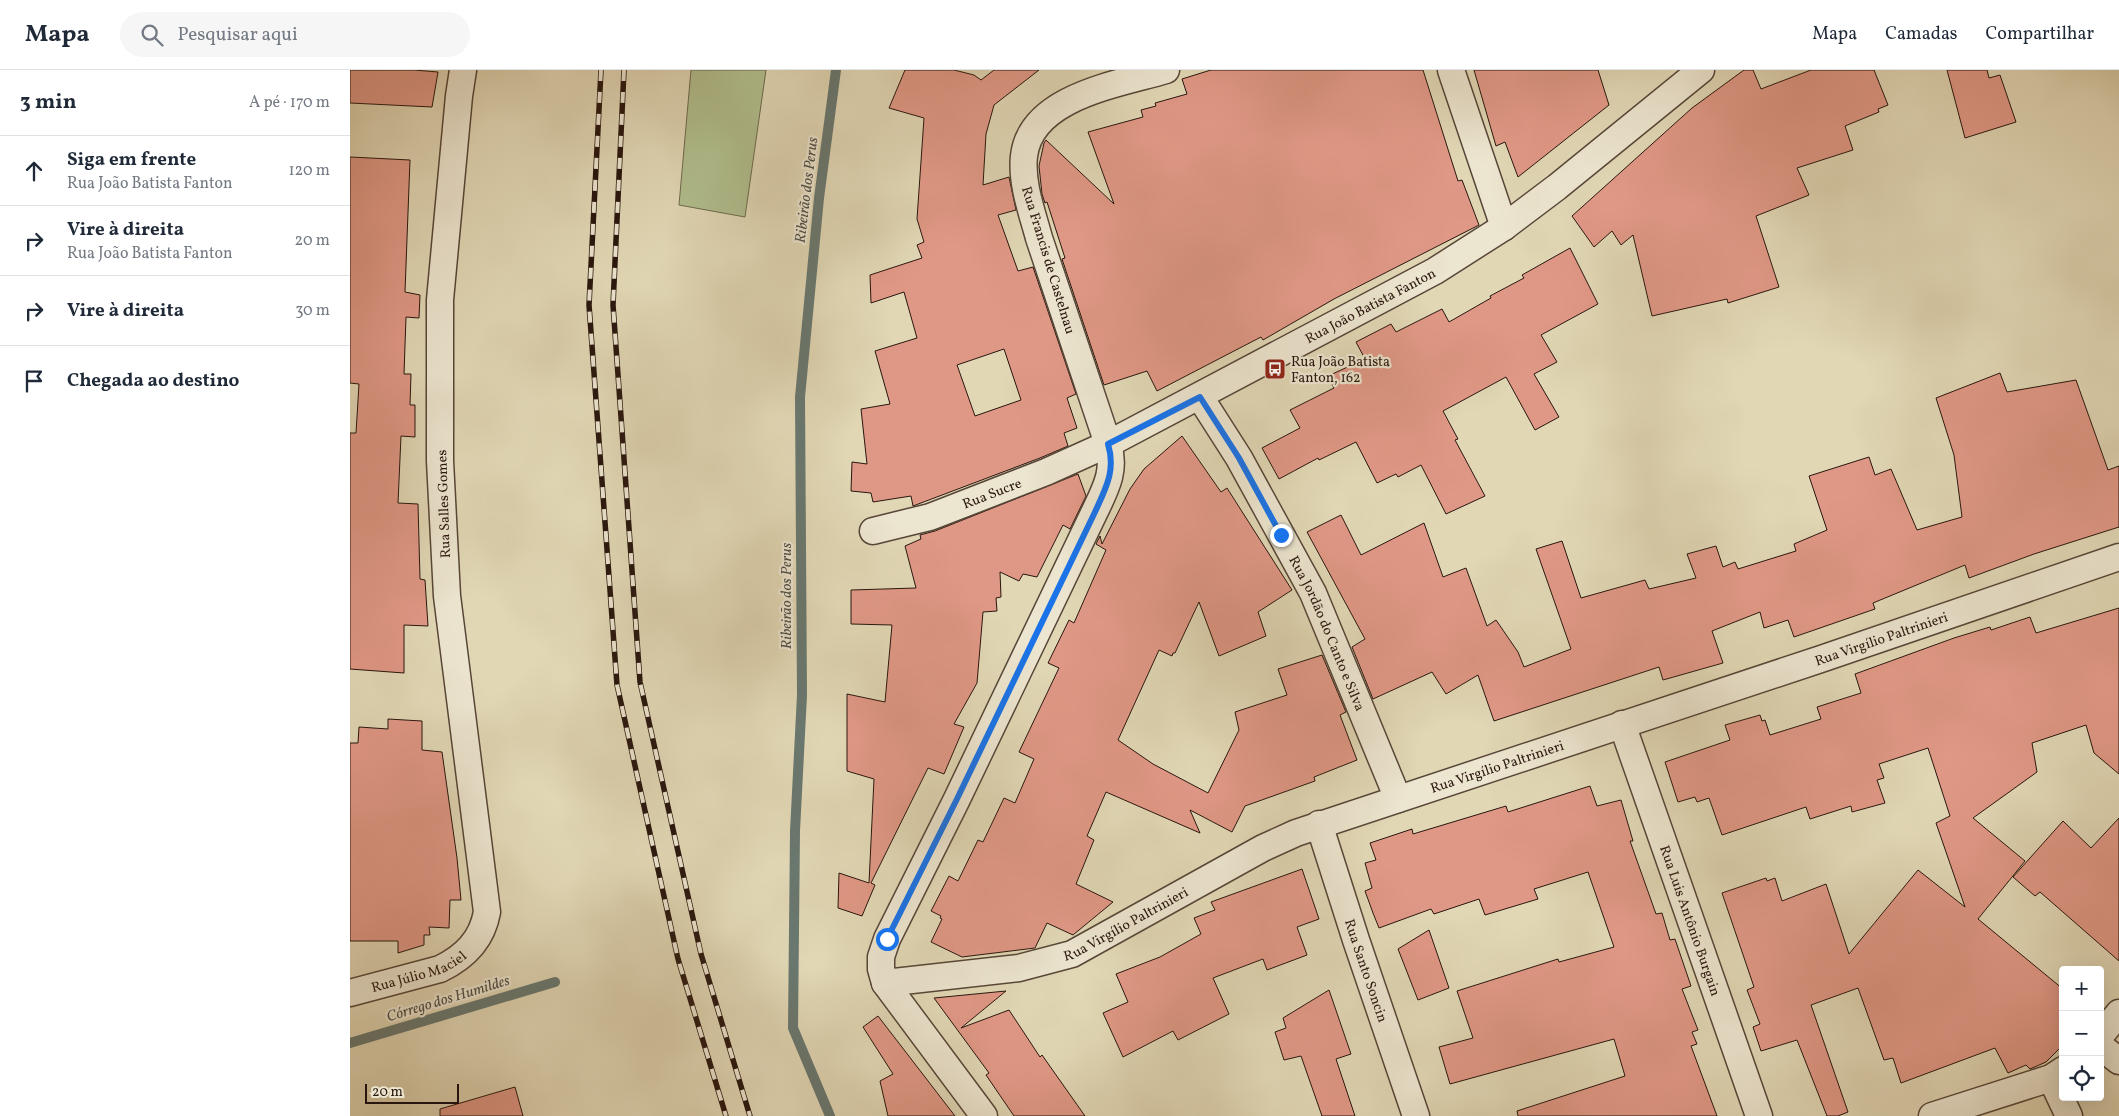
<!DOCTYPE html>
<html lang="pt">
<meta charset="utf-8">
<style>
:root{--surface:#fff;--page:#f6f6f7;--text:#1f2937;--muted:#747a83;--line:#e0e1e3}
body{margin:0;font-family:Vollkorn,serif;background:var(--page);color:var(--text)}
.controls{position:absolute;right:15px;bottom:15px;display:grid;overflow:hidden;border-radius:5px;box-shadow:0 5px 20px #0002}
.controls button{width:45px;height:45px;display:grid;place-items:center;padding:0;border:0;border-bottom:1px solid var(--line);background:var(--surface);color:var(--text);font:25px sans-serif}
.scale{position:absolute;left:15px;bottom:12px;width:94px;box-sizing:border-box;padding-left:5px;border:2px solid #29160e;border-top:0;font-size:14px;line-height:18px;white-space:nowrap;color:#29160e;-webkit-text-stroke:4px #ece5cf;paint-order:stroke}
.stop{position:absolute;width:15px;height:15px;margin:-11px;border:4px solid #1a73e8;border-radius:50%;background:#fff}
.stop.end{background:#1a73e8;border-color:#fff;box-shadow:0 1px 5px #0008}
.list{margin:0;padding:0;list-style:none}
h2{display:flex;justify-content:space-between;align-items:center;height:65px;margin:0;padding:0 20px;font-size:21px}
h2 small{font-size:16px;font-weight:400;color:var(--muted)}
.list li{display:grid;grid-template-columns:32px 1fr auto;gap:15px;align-items:center;box-sizing:border-box;height:70px;padding:0 20px;border-top:1px solid var(--line)}
.list b{display:block;font-size:19px;white-space:nowrap}
.list p{margin:0;font-size:16px;white-space:nowrap;color:var(--muted)}
.list em{font-size:16px;font-style:normal;color:var(--muted)}
.icon{flex:none;width:28px;height:28px;fill:none;stroke:currentColor;stroke-width:2;stroke-linecap:round;stroke-linejoin:round}
.map{position:relative;flex:none;width:1769px;height:1046px;overflow:hidden}
header{display:flex;align-items:center;gap:30px;box-sizing:border-box;height:70px;padding:0 25px;background:var(--surface);border-bottom:1px solid var(--line)}
header strong{font-size:24px}
nav{display:flex;gap:28px;margin-inline-start:auto;font-size:18px}
.search{width:350px;height:45px;background:var(--page);display:flex;align-items:center;gap:12px;box-sizing:border-box;padding:0 18px;border-radius:28px;color:var(--muted);font-size:19px}
main{display:flex}
aside{flex:1;background:var(--surface)}
.map>svg:first-child{display:block}
.green{fill:#b1be8e;stroke:#6d6a4e}
.lines{fill:none;stroke-linecap:round;stroke-linejoin:round}
.stream{stroke:#697870;stroke-width:10}
.building{fill:#e09886;stroke:#29160e;fill-rule:evenodd}
.minor-casing{stroke:#574638;stroke-width:29}
.minor{stroke:#ece5cf;stroke-width:26}
.rail-casing{stroke:#29160e;stroke-width:5.5}
.rail{stroke:#ece5cf;stroke-width:4;stroke-dasharray:11;stroke-linecap:butt}
.route{stroke:#1a73e8;stroke-width:6}
.labels{text-anchor:middle;stroke-width:4.5;stroke-linejoin:round;paint-order:stroke}
.street-label{font-size:14px;fill:#29160e;stroke:#ece5cf}
.poi-label{font-size:14px;fill:#29160e;stroke:#ece5cf;text-anchor:start}
.water-label{font-size:15px;font-style:italic;fill:#4e4f47;stroke:#ece5cf}
</style>
<header>
<strong>Mapa</strong>
<div class="search"><svg class="icon" aria-label="search" viewBox="0 0 24 24"><circle cx="10" cy="10" r="6"/><path d="M15 15l6 6"/></svg>Pesquisar aqui</div>
<nav><a>Mapa</a><a>Camadas</a><a>Compartilhar</a></nav>
</header>
<main>
<aside>
<h2>3 min<small>A pé · 170 m</small></h2>
<ul class="list">
<li><svg class="icon" aria-label="ahead" viewBox="0 0 24 24"><path d="M12 20V5M6 11l6-6 6 6"/></svg><div><b>Siga em frente</b><p>Rua João Batista Fanton</p></div><em>120 m</em></li>
<li><svg class="icon" aria-label="right" viewBox="0 0 24 24"><path d="M7 20v-9h11M14 6l5 5-5 5"/></svg><div><b>Vire à direita</b><p>Rua João Batista Fanton</p></div><em>20 m</em></li>
<li><svg class="icon" aria-label="right" viewBox="0 0 24 24"><path d="M7 20v-9h11M14 6l5 5-5 5"/></svg><div><b>Vire à direita</b></div><em>30 m</em></li>
<li><svg class="icon" aria-label="arrive" viewBox="0 0 24 24"><path d="M6 21V4h12l-3 4 3 4H6"/></svg><div><b>Chegada ao destino</b></div></li>
</ul>
</aside>
<div class="map">
<svg width="1769" height="1046" viewBox="0 0 1769 1046">
<rect width="100%" height="100%" fill="#e1d7b5"/>
<filter id="stains"><feTurbulence type="fractalNoise" baseFrequency=".004" numOctaves="4"/><feColorMatrix values="0 0 0 0 .2 0 0 0 0 .09 0 0 0 0 .02 0 0 0 .5 -.17"/></filter>
<radialGradient id="worn" r=".72"><stop offset=".6" stop-color="#630" stop-opacity="0"/><stop offset="1" stop-color="#630" stop-opacity=".3"/></radialGradient>
<polygon class="green" points="341,0 416,0 395,147 329,135"/>
<g class="lines">
<g class="stream">
<polyline points="0,973 205,912"/>
<polyline points="480,1046 443,958 445,761 452,625 450,327 469,128 486,0"/>
</g>
</g>
<g class="building">
<polygon points="0,0 64,0 88,2 82,37 0,33"/>
<path d="M555,0H604L624,5L631,10L644,0H689L644,35L636,64L633,115L659,107L666,140L648,145L668,201L683,197L726,324L717,328L727,358L714,363L718,376L690,388L563,436L561,426L523,432L521,423L501,421L502,392L517,394L511,339L540,334L525,281L567,268L554,222L521,233L520,205L572,188L567,175L574,172L567,149L574,48L539,38ZM654,279L671,330L625,346L607,295Z"/>
<polygon points="861,0 1073,0 1108,111 1112,110 1129,155 984,229 913,270 911,267 807,321 797,301 754,315 712,189 715,188 697,132 695,133 692,124 689,96 694,73 696,70 764,134 738,62 793,47 791,40 806,36 805,33 837,24 832,9"/>
<polygon points="1124,0 1248,0 1259,35 1168,107 1155,72 1146,76"/>
<polygon points="1394,0 1403,0 1411,19 1461,0 1524,0 1538,35 1528,39 1529,42 1495,56 1503,80 1447,98 1459,125 1406,146 1429,217 1378,233 1377,229 1302,246 1283,165 1271,175 1262,161 1244,177 1222,146 1342,38"/>
<polygon points="1597,0 1637,0 1639,8 1650,5 1666,52 1615,68"/>
<polygon points="0,87 60,90 55,222 70,225 69,248 56,247 54,304 61,304 60,335 65,335 65,367 51,366 48,433 68,434 70,509 75,510 78,556 54,555 54,603 0,599 0,363 6,363 9,314 0,313"/>
<polygon points="1220,178 1248,234 1191,265 1207,292 1184,304 1209,347 1185,360 1156,307 1093,341 1108,369 1105,370 1135,426 1096,444 1071,395 1048,407 1046,404 1027,413 1006,372 969,390 968,388 929,409 912,378 950,358 940,340 984,318 978,306 1015,289 1006,272 1041,254 1046,262 1092,239 1099,252 1141,228 1140,226 1174,208 1172,205"/>
<polygon points="1650,303 1657,322 1726,310 1758,400 1769,396 1769,457 1684,484 1619,508 1615,495 1523,533 1525,539 1444,567 1438,550 1414,558 1410,542 1362,561 1373,593 1313,610 1309,597 1144,651 1128,605 1096,624 1082,602 1023,629 1002,577 1015,569 957,462 991,445 1011,485 1074,453 1093,507 1116,498 1137,556 1146,550 1168,582 1174,597 1221,579 1186,479 1212,471 1231,528 1295,510 1299,519 1346,508 1337,484 1366,476 1373,497 1385,492 1388,499 1446,481 1444,474 1477,460 1459,406 1519,387 1525,405 1541,399 1567,460 1612,447 1604,385 1586,328"/>
<polygon points="832,366 871,422 877,418 942,520 908,542 916,566 869,586 849,532 825,583 823,583 822,586 809,580 768,670 803,694 858,723 889,660 885,642 937,625 928,599 972,585 996,642 990,645 1007,690 964,707 965,711 895,736 882,762 840,740 850,763 756,722 737,766 744,770 726,814 763,832 723,865 697,853 685,878 612,887 581,872 592,849 590,848 591,846 581,841 599,806 608,811 628,770 633,772 654,728 665,733 684,689 669,682 709,598 698,593 719,550 724,553 756,480 746,474 750,466 752,474 780,419 794,399"/>
<polygon points="728,404 736,426 720,459 713,455 687,507 673,504 669,511 650,502 651,527 646,528 647,541 633,542 627,613 604,654 614,657 594,704 578,698 521,813 525,815 512,846 488,838 489,803 519,813 524,709 497,701 497,624 535,632 542,555 501,554 501,520 566,518 555,476 571,469 570,465 585,461"/>
<polygon points="1769,538 1769,704 1744,683 1736,655 1682,673 1687,702 1623,748 1675,791 1628,849 1713,919 1713,975 1696,992 1680,999 1676,995 1658,1003 1645,978 1551,1013 1543,988 1534,990 1508,918 1461,935 1498,1042 1488,1046 1477,1046 1447,970 1411,981 1403,957 1410,954 1397,920 1404,917 1372,823 1416,808 1417,811 1425,808 1432,831 1476,814 1499,884 1568,800 1615,837 1586,753 1600,746 1578,678 1529,694 1534,708 1527,710 1535,733 1502,742 1501,736 1460,749 1456,737 1372,765 1359,728 1347,732 1345,727 1328,732 1315,692 1380,670 1375,655 1410,645 1412,651 1415,650 1420,665 1471,649 1467,637 1511,623 1505,604 1604,568 1640,557 1641,560 1680,547 1686,563"/>
<polygon points="38,649 72,651 72,680 92,682 107,788 111,830 100,830 99,858 79,857 80,865 74,865 74,875 48,883 48,871 0,871 0,673 8,673 9,657 38,659"/>
<polygon points="1240,716 1247,736 1271,730 1283,771 1280,771 1306,844 1312,843 1320,870 1325,869 1341,916 1332,919 1348,960 1342,962 1347,974 1341,976 1367,1046 1168,1046 1167,1041 1275,1006 1264,969 1100,1014 1089,977 1123,968 1107,921 1208,889 1209,892 1264,877 1238,802 1184,819 1188,829 1135,845 1129,829 1084,844 1081,839 1029,858 1023,843 1015,821 1022,818 1015,793 1026,790 1020,773 1062,759 1063,764 1156,736 1158,742"/>
<polygon points="1769,748 1769,891 1690,822 1685,826 1663,807 1713,751 1741,778"/>
<polygon points="952,799 969,849 947,857 957,885 917,900 913,889 863,908 879,944 828,970 823,961 773,987 753,943 778,932 766,904 810,887 851,864 844,848 865,840 861,832"/>
<polygon points="1079,860 1099,918 1068,930 1048,879"/>
<polygon points="979,920 1001,984 986,989 1005,1046 972,1046 951,986 934,990 925,962 936,958 933,948"/>
<polygon points="656,921 611,958 659,940 690,987 692,985 735,1046 664,1046 636,1005 639,1003 584,928"/>
<polygon points="528,946 605,1046 538,1046 530,1011 543,1004 513,957"/>
<polygon points="165,1017 173,1046 90,1046 90,1039"/>
</g>
<g class="lines">
<g class="minor-casing">
<g id="minor">
<polyline points="1101,0 1154,157"/>
<path id="s1" d="M850,327L889,388L963,523L1048,729"/>
<path id="s2" d="M523,461L580,447L696,402L758,374L689,168C682,142 671,113 674,86C681,26 770,14 816,0"/>
<path id="s3" d="M1272,654L1409,1046"/>
<path id="s4" d="M969,754L1006,870L1066,1046"/>
<path id="s5" d="M535,913L669,898L722,884L913,778L946,763L1471,589L1769,487"/>
<path id="s6" d="M0,923L90,899C115,887 132,870 137,842L97,526L90,391V230L109,26L113,0"/>
<polyline points="1750,966 1769,943"/>
<polyline points="1750,976 1769,991"/>
<polyline points="1701,1008 1719,1046"/>
<path id="s7" d="M634,1046L535,913L531,899V887L537,869L606,731L745,441C756,418 766,400 758,374L1085,201L1154,157L1207,117L1351,0"/>
<polyline points="1582,1046 1701,1008 1713,1000"/>
</g>
</g>
<use href="#minor" class="minor"/>
<g class="rail-casing">
<g id="rail">
<polyline points="251,0 239,235 267,615 328,889 376,1046"/>
<polyline points="274,0 263,235 290,612 351,884 400,1046"/>
</g>
</g>
<use href="#rail" class="rail"/>
</g>
<g class="lines">
<path class="route" d="M537,869L606,731L745,442C756,418 766,400 758,374L850,327L889,388L931,465"/>
</g>
<defs>
<g id="bus-square" transform="scale(1.125)"><rect x="-9" y="-9" width="18" height="18" rx="4" fill="#8f2418" stroke="#ece5cf"/><path d="M-5-6H5V4H4V6H2V4H-2V6H-4V4H-5ZM-3.5-4V0h7V-4ZM-3.5 1.2v1.5H-2V1.2ZM2 1.2v1.5H3.5V1.2Z" fill="#fff"/></g>
</defs>
<g fill-rule="evenodd">
<use href="#bus-square" x="925" y="299"/>
</g>
<g class="labels">
<g class="street-label">
<text transform="translate(699 190) rotate(73)" y="5">Rua Francis de Castelnau</text>
<text dy="5" stroke="none"><textPath href="#s7" startOffset="1054">Rua João Batista Fanton</textPath></text>
<text dy="5" stroke="none"><textPath href="#s2" startOffset="125">Rua Sucre</textPath></text>
<text transform="translate(93 434) rotate(-92)" y="5">Rua Salles Gomes</text>
<text dy="5" stroke="none"><textPath href="#s1" startOffset="269">Rua Jordão do Canto e Silva</textPath></text>
<text dy="5" stroke="none"><textPath href="#s5" startOffset="1061">Rua Virgílio Paltrinieri</textPath></text>
<text dy="5" stroke="none"><textPath href="#s5" startOffset="656">Rua Virgílio Paltrinieri</textPath></text>
<text dy="5" stroke="none"><textPath href="#s3" startOffset="208">Rua Luis Antônio Burgain</textPath></text>
<text dy="5" stroke="none"><textPath href="#s5" startOffset="251">Rua Virgílio Paltrinieri</textPath></text>
<text dy="5" stroke="none"><textPath href="#s6" startOffset="72">Rua Júlio Maciel</textPath></text>
<text dy="5" stroke="none"><textPath href="#s4" startOffset="154">Rua Santo Soncin</textPath></text>
</g>
<g class="poi-label">
<text x="941" y="296">Rua João Batista<tspan x="941" dy="16">Fanton, 162</tspan></text>
</g>
<g class="water-label">
<text transform="translate(456 120) rotate(-83)" y="5">Ribeirão dos Perus</text>
<text transform="translate(436 526) rotate(-90)" y="5">Ribeirão dos Perus</text>
<text transform="translate(98 928) rotate(-17)" y="5">Córrego dos Humildes</text>
</g>
</g>
<rect width="100%" height="100%" filter="url(#stains)"/>
<rect width="100%" height="100%" fill="url(#worn)"/>
</svg>
<div class="controls">
<button>+</button>
<button>−</button>
<button><svg class="icon" aria-label="locate" viewBox="0 0 24 24"><circle cx="12" cy="12" r="6"/><path d="M12 2v4M12 18v4M2 12h4M18 12h4"/></svg></button>
</div>
<div class="scale">20 m</div>
<div class="stop" style="left:537px;top:869px"></div>
<div class="stop end" style="left:931px;top:465px"></div>
</div>
</main>
